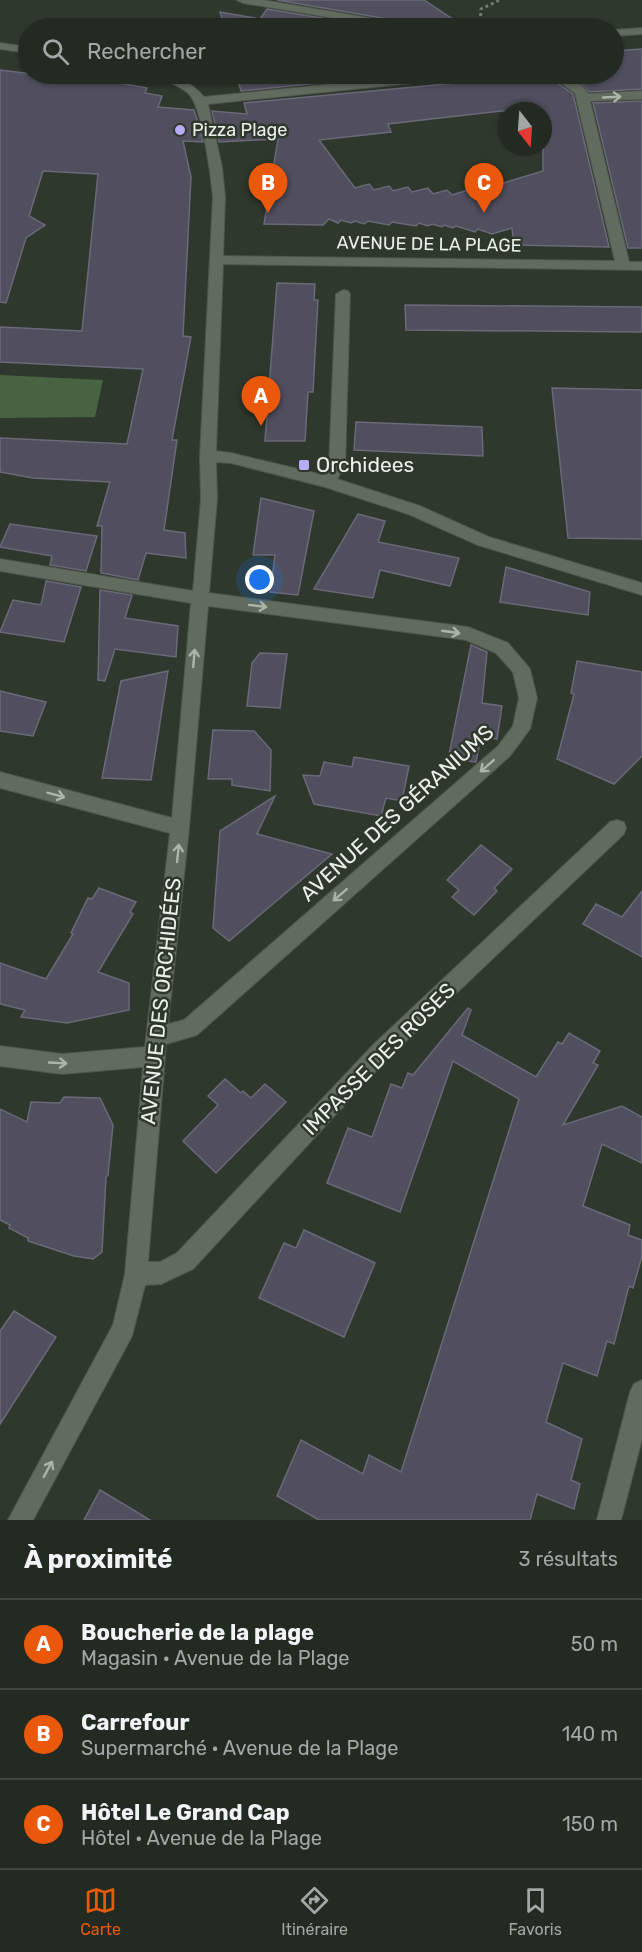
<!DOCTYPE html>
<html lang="fr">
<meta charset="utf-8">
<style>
:root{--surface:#232a22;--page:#2f362f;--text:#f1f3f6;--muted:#a3a7a5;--line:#404640;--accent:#ea580c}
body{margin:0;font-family:Rubik,sans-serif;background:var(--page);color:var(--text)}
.compass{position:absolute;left:498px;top:102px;width:54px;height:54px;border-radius:50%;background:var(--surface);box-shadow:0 2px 4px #0004;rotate:163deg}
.you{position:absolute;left:260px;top:580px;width:21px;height:21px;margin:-15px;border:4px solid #fff;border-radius:50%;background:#1a73e8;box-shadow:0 0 0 9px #1a73e833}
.badge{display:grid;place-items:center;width:39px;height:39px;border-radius:50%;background:var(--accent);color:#fff;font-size:20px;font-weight:700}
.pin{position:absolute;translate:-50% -50px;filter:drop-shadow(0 2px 3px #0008)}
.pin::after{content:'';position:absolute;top:32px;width:21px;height:18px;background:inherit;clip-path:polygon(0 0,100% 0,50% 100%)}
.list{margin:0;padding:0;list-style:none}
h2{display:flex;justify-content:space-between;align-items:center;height:78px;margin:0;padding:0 24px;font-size:26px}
h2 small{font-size:20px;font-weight:400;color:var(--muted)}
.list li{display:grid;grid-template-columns:39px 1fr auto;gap:18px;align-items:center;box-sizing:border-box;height:90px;padding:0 24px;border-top:2px solid var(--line)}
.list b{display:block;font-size:22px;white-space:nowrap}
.list p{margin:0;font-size:20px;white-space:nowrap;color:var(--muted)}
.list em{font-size:20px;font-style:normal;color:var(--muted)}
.icon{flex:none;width:33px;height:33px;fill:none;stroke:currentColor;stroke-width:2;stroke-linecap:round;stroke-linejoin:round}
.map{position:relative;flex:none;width:642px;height:1520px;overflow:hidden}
.search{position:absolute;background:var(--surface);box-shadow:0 2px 4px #0004;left:18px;right:18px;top:18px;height:66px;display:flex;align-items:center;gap:15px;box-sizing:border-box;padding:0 21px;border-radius:33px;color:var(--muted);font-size:22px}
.sheet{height:348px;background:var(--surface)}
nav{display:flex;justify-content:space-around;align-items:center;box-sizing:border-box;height:84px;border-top:2px solid var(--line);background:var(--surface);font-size:16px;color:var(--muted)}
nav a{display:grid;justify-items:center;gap:3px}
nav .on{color:var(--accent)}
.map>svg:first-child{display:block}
.green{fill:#486341}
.building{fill:#514f5e;stroke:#6a6979;stroke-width:1.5;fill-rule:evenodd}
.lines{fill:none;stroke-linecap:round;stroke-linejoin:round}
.minor-casing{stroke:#4e564c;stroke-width:2}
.path{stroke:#727a70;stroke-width:3;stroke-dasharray:3 3;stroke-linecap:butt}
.minor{fill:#616b5e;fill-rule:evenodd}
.oneway{stroke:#adb5aa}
.poi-dot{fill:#b6acf8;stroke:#2f382d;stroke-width:2}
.labels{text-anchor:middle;stroke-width:5;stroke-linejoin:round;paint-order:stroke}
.far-poi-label{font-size:18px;fill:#ebf1e9;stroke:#2f382d;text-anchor:start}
.far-street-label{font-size:18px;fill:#ebf1e9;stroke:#2f382d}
.poi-label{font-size:21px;fill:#ebf1e9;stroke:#2f382d;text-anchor:start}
.street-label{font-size:21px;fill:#ebf1e9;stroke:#2f382d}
</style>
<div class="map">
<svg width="642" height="1520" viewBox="0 0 642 1520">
<rect width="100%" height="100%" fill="#2f382d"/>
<polygon class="green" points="0,375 103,380 95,417 0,418"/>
<g class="building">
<polygon points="277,0 424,0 466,28 419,28 411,23"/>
<polygon points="267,9 382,28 225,28 220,12 260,19"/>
<polygon points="642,49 642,89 589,92 577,80 600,79 598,74 614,74 614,51"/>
<polygon points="0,70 97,82 99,79 147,88 145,93 162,96 158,107 194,110 199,126 203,142 183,141 191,177 183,336 191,337 172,440 177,440 164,530 185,533 186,558 146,553 138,580 101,573 102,526 97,526 110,482 33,478 0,472 0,438 127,444 143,369 0,362 0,327 82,331 98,174 43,171 29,216 45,225 26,238 6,303 0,302"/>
<polygon points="236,74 375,74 376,77 241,91"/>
<path d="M520,77L521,79L554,81L573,94L609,247L514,245L512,228L492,234L478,229L475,232L456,226L453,228L444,225L442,227L432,224L428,226L419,223L416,226L392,222L389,225L368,221L364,224L355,221L351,223L341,220L338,223L329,219L323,225L264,224L278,139L219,142L212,111L247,114L244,103ZM501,111H543V171L480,190L478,187L452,195L447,190L433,194L428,188L412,192L408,187L393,191L389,186L374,190L369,184L355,188L319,140L391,132L388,124Z"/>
<polygon points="642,101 642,248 628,248 593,103"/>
<polygon points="277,283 315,284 314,300 318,300 313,392 308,392 305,441 265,441"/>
<polygon points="405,305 642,307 642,332 406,330"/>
<polygon points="552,388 642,390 642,539 568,538"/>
<polygon points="356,422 482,427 483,456 354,450"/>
<polygon points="261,498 314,511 298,595 270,592 275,555 253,555"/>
<polygon points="358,514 385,521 378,542 459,558 450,586 380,570 373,598 314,589"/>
<polygon points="10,524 97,536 86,571 50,565 52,556 0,547"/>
<polygon points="506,567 590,592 588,615 500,602"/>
<polygon points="46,581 81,587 64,642 0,632 13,600 41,605"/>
<polygon points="100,590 132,595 125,618 178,626 176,657 115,649 105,681 98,680"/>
<polygon points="471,645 487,652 482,703 502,706 497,739 481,736 476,762 448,759"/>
<polygon points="260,653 287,654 280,708 247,706 252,663"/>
<polygon points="577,661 642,672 642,756 614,784 557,759 574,694 571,693"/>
<polygon points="168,671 151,780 102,778 121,681"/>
<polygon points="0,691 46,702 33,736 0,731"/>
<polygon points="213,730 254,731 271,750 270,791 232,785 232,779 208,779"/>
<polygon points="354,757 409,766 402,801 386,798 381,816 314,804 303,775 320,776 324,762 352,767"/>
<polygon points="275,796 257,834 332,854 229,941 213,928 220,831"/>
<polygon points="481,845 512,869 494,888 497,891 474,915 452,897 459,890 447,880"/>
<polygon points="99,888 136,902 130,912 133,914 98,972 129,983 129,1010 67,1023 21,1017 25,1010 0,1004 0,963 46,979 73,934 71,933 88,898 92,899"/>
<polygon points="642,891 642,957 583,924 596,904 622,917"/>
<polygon points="468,1008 471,1010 462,1035 536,1077 558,1042 562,1044 569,1033 600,1051 593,1063 598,1065 563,1125 622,1106 642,1117 642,1163 602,1144 583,1206 630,1225 628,1235 642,1240 642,1256 633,1288 629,1286 614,1344 607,1341 597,1376 563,1363 546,1422 582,1439 571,1480 580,1484 574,1509 537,1494 530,1520 319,1520 277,1496 301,1440 363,1474 369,1455 401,1472 519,1099 453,1061 400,1212 327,1183 348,1128 372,1137 391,1084 402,1088 408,1073 413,1075"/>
<polygon points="225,1079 241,1093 243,1091 251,1098 265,1084 286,1102 216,1173 183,1141 218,1105 208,1096"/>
<polygon points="64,1097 100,1098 113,1125 108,1175 106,1177 102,1252 93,1259 74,1256 28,1241 28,1238 9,1228 10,1225 0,1220 0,1109 27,1122 31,1102 60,1103"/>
<polygon points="304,1230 375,1263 344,1337 259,1298 284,1243 296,1248"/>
<polygon points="14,1311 56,1337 0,1424 0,1331"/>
<polygon points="100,1490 150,1520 84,1520"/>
</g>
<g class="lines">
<g class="minor-casing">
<g id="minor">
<polygon points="237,0 263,0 411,25 417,28 393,28 243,3"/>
<polygon points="642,28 642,34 614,36 614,30"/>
<polygon points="0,43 28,47 28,53 0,49"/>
<path d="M147,74C170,72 189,79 204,97L431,74H467L461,78L208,104L222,167L225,197L223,256L615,261L575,93L548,74C561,73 582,81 588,94L642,91V99L590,101L629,262H642V270L223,264L216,451L231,453L323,475L329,466L336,294L343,290L348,291L350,294L345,466L337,479L420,506L489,537L642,583V595L478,545L408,514L325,487L231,463L216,462L217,499L209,593L468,627L508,643L530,669L537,698L530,729L510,756L197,1035L166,1044L148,1262H160L177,1253L374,1044L610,822L617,820L624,822L626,828L624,834L388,1058L193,1269L161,1284L145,1285L132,1336L33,1520H8L113,1325L125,1274L143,1067L62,1074L0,1066V1046L62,1054L145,1047L170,833L0,788V772L172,818L191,603L0,571V559L193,591L201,499L200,456L213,197C211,176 202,105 188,93C176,83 162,80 149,77ZM208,606L466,640L496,653L513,672L519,698L513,726L498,746L184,1020L168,1024L189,828Z"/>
<polygon points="642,1380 642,1439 621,1520 597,1520 630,1392 634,1384"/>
</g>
</g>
<polyline class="path" points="480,28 481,9 500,0"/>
<use href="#minor" class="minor"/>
</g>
<defs><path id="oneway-shaft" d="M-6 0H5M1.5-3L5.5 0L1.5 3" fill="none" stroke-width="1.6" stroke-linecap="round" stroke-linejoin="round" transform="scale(1.5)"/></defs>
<g class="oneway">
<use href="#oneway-shaft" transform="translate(612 97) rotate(-3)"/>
<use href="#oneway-shaft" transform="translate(258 606) rotate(7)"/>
<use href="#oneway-shaft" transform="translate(451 632) rotate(8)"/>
<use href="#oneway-shaft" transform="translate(194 658) rotate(-85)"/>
<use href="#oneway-shaft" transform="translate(487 766) rotate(139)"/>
<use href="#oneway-shaft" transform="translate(56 795) rotate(15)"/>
<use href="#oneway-shaft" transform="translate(178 853) rotate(-84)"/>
<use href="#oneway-shaft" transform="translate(340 895) rotate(139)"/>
<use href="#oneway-shaft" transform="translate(58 1063) rotate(3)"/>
<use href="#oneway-shaft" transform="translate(48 1469) rotate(-62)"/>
</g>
<g class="poi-dot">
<circle cx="180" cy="130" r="6"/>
<rect x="298" y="459" width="12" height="12" rx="3"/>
</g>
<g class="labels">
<g class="far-poi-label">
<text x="192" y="136">Pizza Plage</text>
</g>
<g class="far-street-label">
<text transform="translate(429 244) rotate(1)" y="6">AVENUE DE LA PLAGE</text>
</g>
<g class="poi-label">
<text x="316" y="472">Orchidees</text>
</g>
<g class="street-label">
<text transform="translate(397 813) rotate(-42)" y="7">AVENUE DES GÉRANIUMS</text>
<text transform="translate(161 1001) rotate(-84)" y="7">AVENUE DES ORCHIDÉES</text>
<text transform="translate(379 1059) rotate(-45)" y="7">IMPASSE DES ROSES</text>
</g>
</g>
</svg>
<svg class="compass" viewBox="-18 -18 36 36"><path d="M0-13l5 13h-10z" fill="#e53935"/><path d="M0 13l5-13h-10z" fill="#a3a7a5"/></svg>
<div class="you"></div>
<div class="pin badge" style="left:261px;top:426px">A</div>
<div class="pin badge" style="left:268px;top:213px">B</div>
<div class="pin badge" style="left:484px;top:213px">C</div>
<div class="search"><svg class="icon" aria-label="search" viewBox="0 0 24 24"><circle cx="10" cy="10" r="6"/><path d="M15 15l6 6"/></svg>Rechercher</div>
</div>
<section class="sheet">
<h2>À proximité<small>3 résultats</small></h2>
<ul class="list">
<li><span class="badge">A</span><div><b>Boucherie de la plage</b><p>Magasin · Avenue de la Plage</p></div><em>50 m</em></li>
<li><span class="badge">B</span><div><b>Carrefour</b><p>Supermarché · Avenue de la Plage</p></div><em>140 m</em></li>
<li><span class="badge">C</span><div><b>Hôtel Le Grand Cap</b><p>Hôtel · Avenue de la Plage</p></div><em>150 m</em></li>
</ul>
</section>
<nav>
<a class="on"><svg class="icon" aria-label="map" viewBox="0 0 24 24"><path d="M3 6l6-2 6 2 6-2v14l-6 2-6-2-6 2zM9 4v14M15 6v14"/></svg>Carte</a>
<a><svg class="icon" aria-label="directions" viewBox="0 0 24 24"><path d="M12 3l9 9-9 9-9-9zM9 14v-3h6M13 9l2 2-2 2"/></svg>Itinéraire</a>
<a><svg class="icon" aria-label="saved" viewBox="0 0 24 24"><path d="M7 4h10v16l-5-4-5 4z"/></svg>Favoris</a>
</nav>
